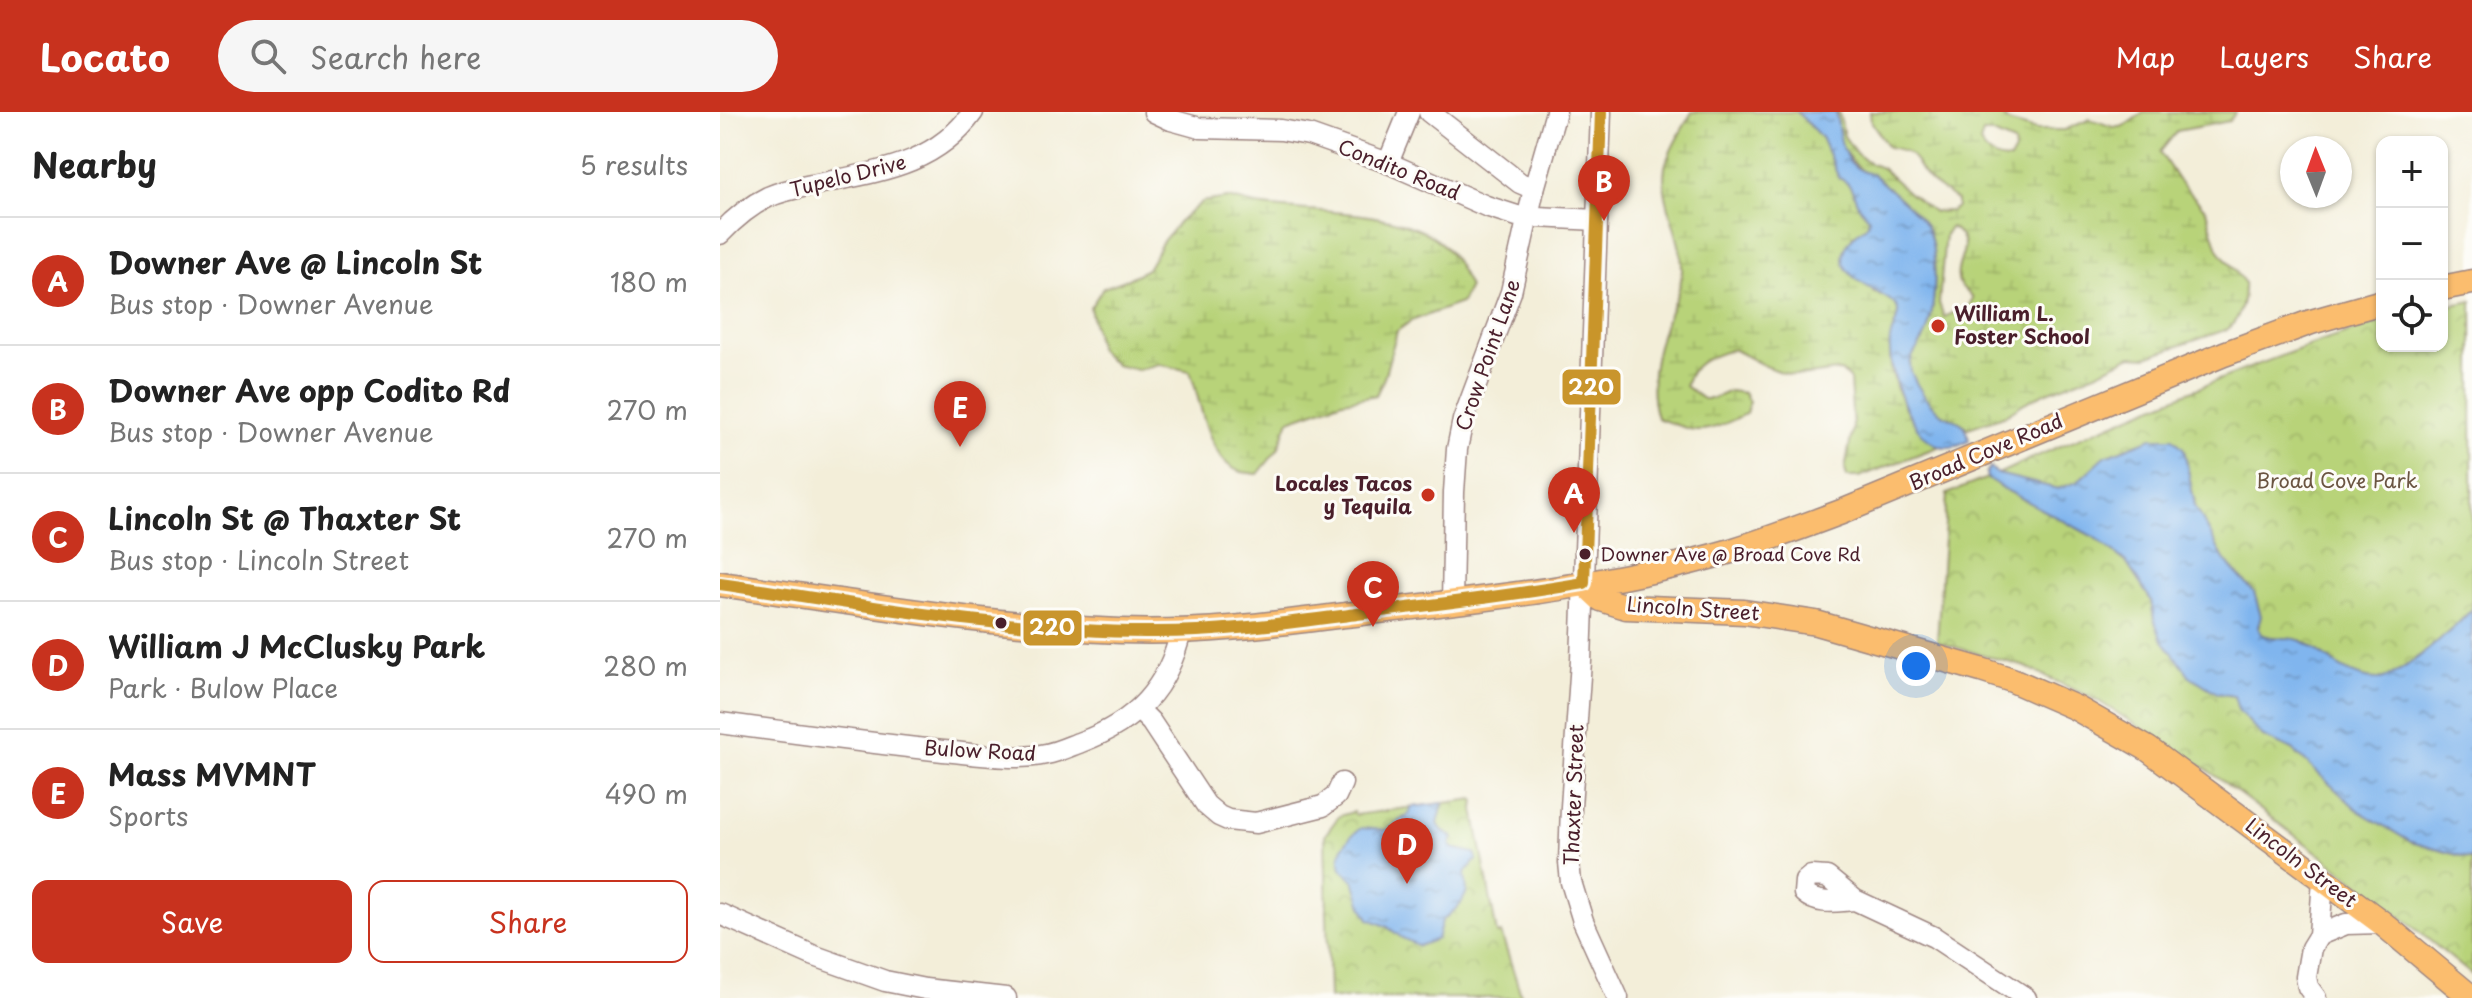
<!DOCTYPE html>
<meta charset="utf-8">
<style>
:root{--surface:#fff;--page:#f6f6f6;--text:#222;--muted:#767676;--line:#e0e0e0;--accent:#c8321e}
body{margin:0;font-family:"Playpen Sans",sans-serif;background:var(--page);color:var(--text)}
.controls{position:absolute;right:24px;top:24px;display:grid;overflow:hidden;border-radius:16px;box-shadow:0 2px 6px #0004}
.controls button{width:72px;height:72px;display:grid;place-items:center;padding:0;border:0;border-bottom:2px solid var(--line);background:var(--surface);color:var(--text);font:40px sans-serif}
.compass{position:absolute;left:1560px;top:24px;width:72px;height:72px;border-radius:50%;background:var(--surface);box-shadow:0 2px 6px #0004;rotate:359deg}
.you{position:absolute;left:1196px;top:554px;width:28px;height:28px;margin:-20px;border:6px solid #fff;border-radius:50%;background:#1a73e8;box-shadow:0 0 0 12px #1a73e833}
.badge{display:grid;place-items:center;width:52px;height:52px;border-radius:50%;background:var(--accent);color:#fff;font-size:26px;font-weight:700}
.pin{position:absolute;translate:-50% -66px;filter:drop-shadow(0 2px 4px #0008)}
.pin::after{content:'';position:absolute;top:42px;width:28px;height:24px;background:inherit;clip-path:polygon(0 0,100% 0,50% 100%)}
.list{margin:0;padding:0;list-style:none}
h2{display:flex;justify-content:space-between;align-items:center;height:104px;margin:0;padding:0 32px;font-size:34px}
h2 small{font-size:26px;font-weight:400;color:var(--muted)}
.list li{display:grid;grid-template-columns:52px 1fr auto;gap:24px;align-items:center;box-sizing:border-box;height:128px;padding:0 32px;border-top:2px solid var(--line)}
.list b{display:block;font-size:30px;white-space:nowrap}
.list p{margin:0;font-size:26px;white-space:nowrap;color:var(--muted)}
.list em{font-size:26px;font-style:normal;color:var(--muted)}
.actions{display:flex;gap:16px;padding:24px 32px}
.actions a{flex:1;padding:18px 0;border:2px solid var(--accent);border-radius:16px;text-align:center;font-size:28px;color:var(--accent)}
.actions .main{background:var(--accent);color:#fff}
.icon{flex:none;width:44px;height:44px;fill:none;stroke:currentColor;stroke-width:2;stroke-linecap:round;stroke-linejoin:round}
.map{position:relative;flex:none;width:1752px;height:886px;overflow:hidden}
header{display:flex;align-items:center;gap:48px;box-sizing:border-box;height:112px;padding:0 40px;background:var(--accent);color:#fff}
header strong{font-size:38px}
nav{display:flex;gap:44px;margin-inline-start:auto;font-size:28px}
.search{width:560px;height:72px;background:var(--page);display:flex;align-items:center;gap:20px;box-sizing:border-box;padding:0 28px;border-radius:44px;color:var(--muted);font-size:30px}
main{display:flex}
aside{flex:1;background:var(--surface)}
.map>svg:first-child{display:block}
.wetland{fill:url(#wetland-marsh);stroke:#817952;stroke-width:2;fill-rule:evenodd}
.park{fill:url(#park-crowns);stroke:#817952;stroke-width:2}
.water{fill:url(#water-ripples);stroke:#656a8c;stroke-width:2}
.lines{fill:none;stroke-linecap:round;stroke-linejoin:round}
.minor-casing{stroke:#9e8682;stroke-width:23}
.major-casing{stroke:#9e8682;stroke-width:27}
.minor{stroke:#fff;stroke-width:20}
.major{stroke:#fbbd6e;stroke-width:24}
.bus-1-casing{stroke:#fdfcf7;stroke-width:18}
.bus-1{stroke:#c9952c;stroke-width:12}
.poi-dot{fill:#c8321e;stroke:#fdfcf7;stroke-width:3}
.bus-dot{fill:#4a1f2b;stroke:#fdfcf7;stroke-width:3}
.labels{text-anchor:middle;stroke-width:6;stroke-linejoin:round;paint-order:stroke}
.bus-label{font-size:18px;fill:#4a1f2b;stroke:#fdfcf7;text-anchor:start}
.street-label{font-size:20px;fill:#4a1f2b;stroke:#fdfcf7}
.poi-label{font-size:20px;font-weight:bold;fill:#4a1f2b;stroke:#fdfcf7;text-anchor:start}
.park-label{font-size:20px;fill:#6b5542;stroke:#fdfcf7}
.line-badge{stroke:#fdfcf7;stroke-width:3}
.badge-label{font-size:22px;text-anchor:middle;font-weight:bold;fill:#fff}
</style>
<header>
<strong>Locato</strong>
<div class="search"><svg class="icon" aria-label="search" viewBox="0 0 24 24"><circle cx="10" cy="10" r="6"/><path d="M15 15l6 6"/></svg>Search here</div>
<nav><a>Map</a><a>Layers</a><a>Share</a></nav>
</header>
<main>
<aside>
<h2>Nearby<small>5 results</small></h2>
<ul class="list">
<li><span class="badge">A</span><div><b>Downer Ave @ Lincoln St</b><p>Bus stop · Downer Avenue</p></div><em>180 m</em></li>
<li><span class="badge">B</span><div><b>Downer Ave opp Codito Rd</b><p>Bus stop · Downer Avenue</p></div><em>270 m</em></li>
<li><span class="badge">C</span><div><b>Lincoln St @ Thaxter St</b><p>Bus stop · Lincoln Street</p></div><em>270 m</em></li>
<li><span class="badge">D</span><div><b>William J McClusky Park</b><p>Park · Bulow Place</p></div><em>280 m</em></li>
<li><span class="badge">E</span><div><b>Mass MVMNT</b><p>Sports</p></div><em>490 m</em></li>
</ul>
<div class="actions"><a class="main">Save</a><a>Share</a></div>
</aside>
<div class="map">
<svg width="1752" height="886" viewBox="0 0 1752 886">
<defs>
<pattern id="wetland-marsh" width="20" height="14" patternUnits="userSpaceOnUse" patternTransform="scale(2)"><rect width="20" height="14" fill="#b8d379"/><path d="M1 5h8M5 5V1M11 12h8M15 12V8" fill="none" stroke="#a0b569"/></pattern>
<pattern id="park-crowns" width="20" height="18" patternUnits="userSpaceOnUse" patternTransform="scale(2)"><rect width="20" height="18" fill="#b8d379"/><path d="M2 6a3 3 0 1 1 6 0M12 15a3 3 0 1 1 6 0" fill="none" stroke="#a0b569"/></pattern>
<pattern id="water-ripples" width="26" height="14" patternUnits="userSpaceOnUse" patternTransform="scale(2)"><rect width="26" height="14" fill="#80b5ee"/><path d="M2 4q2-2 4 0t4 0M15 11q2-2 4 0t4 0" fill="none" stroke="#6b93c1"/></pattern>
</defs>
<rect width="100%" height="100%" fill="#fdfcf7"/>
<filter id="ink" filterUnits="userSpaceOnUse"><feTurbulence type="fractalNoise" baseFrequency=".0125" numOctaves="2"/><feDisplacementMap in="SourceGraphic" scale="16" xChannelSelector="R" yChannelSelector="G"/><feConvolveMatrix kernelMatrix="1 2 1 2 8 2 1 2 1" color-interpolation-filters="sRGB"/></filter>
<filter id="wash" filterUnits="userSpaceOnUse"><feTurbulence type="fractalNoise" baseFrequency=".006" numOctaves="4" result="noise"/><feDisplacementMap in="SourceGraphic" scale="32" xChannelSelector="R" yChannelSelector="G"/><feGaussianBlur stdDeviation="1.8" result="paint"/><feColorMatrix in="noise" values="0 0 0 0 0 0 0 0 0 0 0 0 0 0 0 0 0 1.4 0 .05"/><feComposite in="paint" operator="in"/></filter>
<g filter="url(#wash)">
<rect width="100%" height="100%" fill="#f3eed9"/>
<g class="wetland">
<path d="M972,0H1077L1101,25L1119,66C1133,72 1133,82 1139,95C1142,99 1146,102 1149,106V112L1133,124L1130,130L1154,181C1163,183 1177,187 1178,198C1179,208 1171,219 1170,229C1167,265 1187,317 1220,334L1139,365H1127L1125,357L1133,315L1130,268L1121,259C1109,259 1100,262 1088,263C1061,266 1036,249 1013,237C991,245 971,249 965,274L983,287H992L1010,279L1024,281L1029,290L1026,301C1013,309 992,319 976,318C964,317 949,310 937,306C927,274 935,236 948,204C954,189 962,175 962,158C963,125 939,87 945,55C949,37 963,17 972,0Z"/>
<path d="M1116,0H1119L1124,24L1136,41L1149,51L1162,56L1190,82L1214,100L1231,99L1237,95V89C1229,82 1219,77 1211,70C1192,53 1200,39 1168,35L1151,9L1150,0H1279L1288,10L1316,18H1345L1370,7C1399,16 1397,22 1423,0H1516L1509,9L1457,19L1440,40L1458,68L1486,98L1498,137L1524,170C1525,187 1521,206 1508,217L1426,245L1411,244L1376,261L1325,281L1302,292L1286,303L1248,316C1240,308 1230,307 1221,301C1209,294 1197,274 1191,262C1185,247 1199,236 1205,223C1216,198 1219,139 1206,114C1197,99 1167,76 1153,62L1143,61L1121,36ZM1263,21H1271L1294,31L1295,39L1290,48C1275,48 1268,43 1260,31ZM1231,115C1258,133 1234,148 1238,167C1239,176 1249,179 1253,187L1249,194L1224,205L1219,191L1225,122Z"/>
<path d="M508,86C520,89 532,93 544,94C596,101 662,97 708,122C729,133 739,154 749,175L741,191L691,209L677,219L664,266L656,283L623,289L569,308L558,337L538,362C532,361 524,361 519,359C487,348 481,288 470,259L438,252L418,258L396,253L379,238L370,196L383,176L408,167L427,157L443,129L459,110L482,90Z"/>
</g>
<g class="park">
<path d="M1752,189V497C1738,513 1679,566 1659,567C1648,568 1633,562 1623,557C1609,550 1598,536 1582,529C1568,523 1554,529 1540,522L1534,480L1505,449L1475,394L1464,337L1432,326L1385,344L1357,370L1338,377L1278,362C1326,339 1376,319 1425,298C1503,265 1581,234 1662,210V234H1722V195Z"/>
<polygon points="1267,366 1284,377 1374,425 1406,450 1431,488 1434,507 1497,581 1514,584 1543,625 1573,638 1639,699 1691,730 1752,747 1752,863 1650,780 1489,659 1378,589 1306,555 1217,530 1227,382"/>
<polygon points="755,687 754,698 777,822 781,821 802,886 609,886 605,723 619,704 633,700 635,703"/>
</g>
<g class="water">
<path d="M1077,0H1116C1119,25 1122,58 1153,62C1167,76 1197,99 1206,114C1219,138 1216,198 1205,224C1199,237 1185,247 1192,262C1197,274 1207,290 1217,298C1233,312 1246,303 1249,329C1240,333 1230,337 1220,334C1189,325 1167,256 1170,227C1172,218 1179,207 1178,198C1176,180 1094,166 1134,124C1138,119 1144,117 1148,112L1149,106C1146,102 1142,99 1139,95C1133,82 1133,72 1119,66L1101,25Z"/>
<path d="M1432,326H1453L1464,337L1475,394L1489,420L1505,449L1534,480L1541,504L1538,515L1541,522C1554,529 1568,523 1582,529C1598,536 1609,550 1623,557C1633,562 1648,568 1659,567C1679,566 1738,513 1752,497V747L1691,730L1639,699L1573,638L1543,625L1518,598L1514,584L1497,581L1470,564L1441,526L1434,507L1431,488L1406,450L1374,425L1284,377L1267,366L1266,361L1270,356L1278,362L1338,377L1357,370L1385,344Z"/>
<path d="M723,691L718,712L723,719L733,725L730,733L732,736L755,741L757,747L745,761L747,780L740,793L722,809L717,827L699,834L682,826L666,814L649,807L642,794L634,768L621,757C616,739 627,726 641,716L665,718L689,702L692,695Z"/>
</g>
</g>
<g filter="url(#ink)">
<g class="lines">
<g class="minor-casing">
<g id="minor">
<polyline points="434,0 451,8 480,16 561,18 589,23 668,51 766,94 797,104 877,108"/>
<polyline points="709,0 800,71 814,77"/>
<polyline points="881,0 861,549 851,695 849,750 851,770 863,809 898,886"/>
<polyline points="668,51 689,0"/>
<path d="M0,122C14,107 29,94 48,85C66,77 83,75 102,71C161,59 216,52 253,0"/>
<polyline points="732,491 734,380 737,337 743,308 791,180 814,77 836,0"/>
<polyline points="419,598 431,610 486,693 499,704 508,708 536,711 603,694 616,684 622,671"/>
<path d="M0,611C74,621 149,631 223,639C255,642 295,649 326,642C338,640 350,634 361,630C416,610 448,576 461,519"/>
<path d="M1135,788C1118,789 1098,794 1084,781L1085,769L1091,764L1107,765L1135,788L1214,825L1306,886"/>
<polyline points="0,802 92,843 165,869 205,877 286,886"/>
<polyline points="1599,823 1626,812 1662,811"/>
<polyline points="1596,886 1588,875 1586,865 1591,836 1599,823 1603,767"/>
</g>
</g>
<g class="major-casing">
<g id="major">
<polyline points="1722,176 1752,170"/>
<polyline points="864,471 881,487 906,495 1024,500 1096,511 1261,558 1292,568 1356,596 1428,637 1662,811 1752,886"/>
<path d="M0,472C133,490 267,514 401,519C483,522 562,511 642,501C765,487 891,474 1011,439C1049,427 1087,413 1124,399L1504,242L1591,210L1662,190"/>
</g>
</g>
<use href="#minor" class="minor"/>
<use href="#major" class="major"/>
<g class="bus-1-casing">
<path id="bus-1" d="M0,472C141,492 283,519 426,520C496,521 567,511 637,502C713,493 788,484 864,471L881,0"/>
</g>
<use href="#bus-1" class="bus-1"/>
</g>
</g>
<g class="poi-dot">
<circle cx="1218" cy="214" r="8"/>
<circle cx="708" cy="383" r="8"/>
</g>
<g class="bus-dot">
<circle cx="865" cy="442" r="7"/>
<circle cx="281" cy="511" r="7"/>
</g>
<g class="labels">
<g class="bus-label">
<text x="880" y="449">Downer Ave @ Broad Cove Rd</text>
</g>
<g class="street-label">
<text transform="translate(679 58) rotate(22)" y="7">Condito Road</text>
<text transform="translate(128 64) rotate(-14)" y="7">Tupelo Drive</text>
<text transform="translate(768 243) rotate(-71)" y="7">Crow Point Lane</text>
<text transform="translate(1266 340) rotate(-23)" y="7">Broad Cove Road</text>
<text transform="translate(973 497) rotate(4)" y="7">Lincoln Street</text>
<text transform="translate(260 639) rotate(3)" y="7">Bulow Road</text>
<text transform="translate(854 683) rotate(-88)" y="7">Thaxter Street</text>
<text transform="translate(1581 751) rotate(37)" y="7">Lincoln Street</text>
</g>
<g class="poi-label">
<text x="1234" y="209">William L.<tspan x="1234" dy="23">Foster School</tspan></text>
<text x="692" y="379" text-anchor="end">Locales Tacos<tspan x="692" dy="23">y Tequila</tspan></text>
</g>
<g class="park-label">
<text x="1617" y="376">Broad Cove Park</text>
</g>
</g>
<g class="line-badge">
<rect x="841" y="256" width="61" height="38" rx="8" fill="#c9952c"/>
<rect x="302" y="497" width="61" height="38" rx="8" fill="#c9952c"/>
</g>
<g class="badge-label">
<text x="871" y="283">220</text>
<text x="332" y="523">220</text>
</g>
</svg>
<div class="controls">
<button>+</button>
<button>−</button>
<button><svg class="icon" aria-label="locate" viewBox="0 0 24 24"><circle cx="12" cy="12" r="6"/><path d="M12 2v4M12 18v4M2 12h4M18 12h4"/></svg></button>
</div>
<svg class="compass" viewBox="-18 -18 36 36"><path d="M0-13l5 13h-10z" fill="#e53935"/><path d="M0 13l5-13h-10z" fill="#767676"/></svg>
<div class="you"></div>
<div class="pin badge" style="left:854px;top:421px">A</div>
<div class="pin badge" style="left:884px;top:109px">B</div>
<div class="pin badge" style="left:653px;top:515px">C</div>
<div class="pin badge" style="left:687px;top:772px">D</div>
<div class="pin badge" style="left:240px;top:335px">E</div>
</div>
</main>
